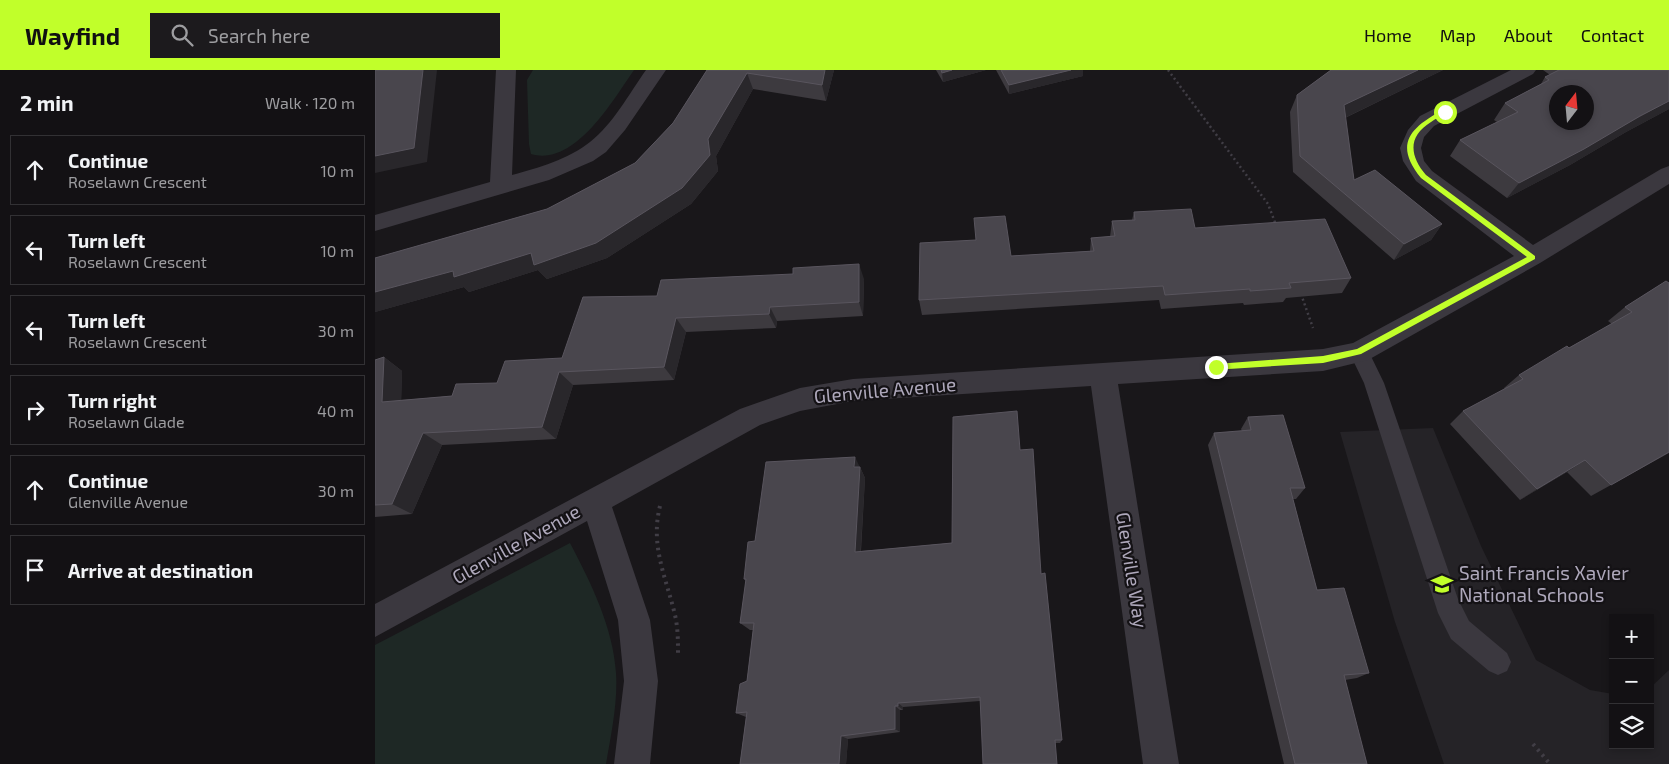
<!DOCTYPE html>
<meta charset="utf-8">
<style>
:root{--surface:#131114;--page:#1c1a1d;--text:#f1f3f6;--muted:#9d9da0;--line:#323134;--accent:#c1ff2a}
body{margin:0;font-family:"Exo 2",sans-serif;background:var(--page);color:var(--text)}
.controls{position:absolute;right:15px;bottom:15px;display:grid;overflow:hidden;border-radius:0px;box-shadow:0 2px 8px #0003}
.controls button{width:45px;height:45px;display:grid;place-items:center;padding:0;border:0;border-bottom:1px solid var(--line);background:var(--surface);color:var(--text);font:25px sans-serif}
.compass{position:absolute;left:1174px;top:15px;width:45px;height:45px;border-radius:50%;background:var(--surface);box-shadow:0 2px 8px #0003;rotate:16deg}
.stop{position:absolute;width:15px;height:15px;margin:-11px;border:4px solid #c1ff2a;border-radius:50%;background:#fff}
.stop.end{background:#c1ff2a;border-color:#fff;box-shadow:0 1px 5px #0008}
.list{margin:0;padding:0;list-style:none}
h2{display:flex;justify-content:space-between;align-items:center;height:65px;margin:0;padding:0 20px;font-size:21px}
h2 small{font-size:16px;font-weight:400;color:var(--muted)}
.list li{display:grid;grid-template-columns:32px 1fr auto;gap:15px;align-items:center;box-sizing:border-box;height:70px;margin:0 10px 10px;padding:0 10px;border:1px solid var(--line);border-radius:0px}
.list b{display:block;font-size:19px;white-space:nowrap}
.list p{margin:0;font-size:16px;white-space:nowrap;color:var(--muted)}
.list em{font-size:16px;font-style:normal;color:var(--muted)}
.icon{flex:none;width:28px;height:28px;fill:none;stroke:currentColor;stroke-width:2;stroke-linecap:round;stroke-linejoin:round}
.map{position:relative;flex:none;width:1294px;height:694px;overflow:hidden}
header{display:flex;align-items:center;gap:30px;box-sizing:border-box;height:70px;padding:0 25px;background:var(--accent);color:#111}
header strong{font-size:24px}
nav{display:flex;gap:28px;margin-inline-start:auto;font-size:18px}
.search{width:350px;height:45px;background:var(--page);display:flex;align-items:center;gap:12px;box-sizing:border-box;padding:0 18px;border-radius:0px;color:var(--muted);font-size:19px}
main{display:flex}
aside{flex:1;background:var(--surface)}
.map>svg:first-child{display:block}
.built{fill:#252327}
.green{fill:#1e2825}
.lines{fill:none;stroke-linecap:round;stroke-linejoin:round}
.path-far1{stroke:#413e46;stroke-width:2.5;stroke-dasharray:2 3;stroke-linecap:butt}
.path{stroke:#413e46;stroke-width:4;stroke-dasharray:2.5 4.5;stroke-linecap:butt}
.service{fill:#3b383f;fill-rule:evenodd}
.minor{fill:#3b383f;fill-rule:evenodd}
.wall{fill:#3d3a3f}
.shaded-wall{fill:#29272b}
.building{fill:#49464d;stroke:#59555e;fill-rule:evenodd}
.route{fill:#c1ff2a}
.labels{text-anchor:middle;stroke-width:4.5;stroke-linejoin:round;paint-order:stroke}
.street-label{font-size:19px;fill:#aea8bb;stroke:#141215}
.poi-label{font-size:19px;fill:#aea8bb;stroke:#141215;text-anchor:start}
</style>
<header>
<strong>Wayfind</strong>
<div class="search"><svg class="icon" aria-label="search" viewBox="0 0 24 24"><circle cx="10" cy="10" r="6"/><path d="M15 15l6 6"/></svg>Search here</div>
<nav><a>Home</a><a>Map</a><a>About</a><a>Contact</a></nav>
</header>
<main>
<aside>
<h2>2 min<small>Walk · 120 m</small></h2>
<ul class="list">
<li><svg class="icon" aria-label="ahead" viewBox="0 0 24 24"><path d="M12 20V5M6 11l6-6 6 6"/></svg><div><b>Continue</b><p>Roselawn Crescent</p></div><em>10 m</em></li>
<li><svg class="icon" aria-label="left" viewBox="0 0 24 24"><path d="M17 20v-9H6M10 6l-5 5 5 5"/></svg><div><b>Turn left</b><p>Roselawn Crescent</p></div><em>10 m</em></li>
<li><svg class="icon" aria-label="left" viewBox="0 0 24 24"><path d="M17 20v-9H6M10 6l-5 5 5 5"/></svg><div><b>Turn left</b><p>Roselawn Crescent</p></div><em>30 m</em></li>
<li><svg class="icon" aria-label="right" viewBox="0 0 24 24"><path d="M7 20v-9h11M14 6l5 5-5 5"/></svg><div><b>Turn right</b><p>Roselawn Glade</p></div><em>40 m</em></li>
<li><svg class="icon" aria-label="ahead" viewBox="0 0 24 24"><path d="M12 20V5M6 11l6-6 6 6"/></svg><div><b>Continue</b><p>Glenville Avenue</p></div><em>30 m</em></li>
<li><svg class="icon" aria-label="arrive" viewBox="0 0 24 24"><path d="M6 21V4h12l-3 4 3 4H6"/></svg><div><b>Arrive at destination</b></div></li>
</ul>
</aside>
<div class="map">
<svg width="1294" height="694" viewBox="0 0 1294 694">
<rect width="100%" height="100%" fill="#19171a"/>
<polygon class="built" points="1058,358 1106,476 1161,590 1215,620 1238,624 1238,675 1275,675 1275,618 1294,600 1294,694 1069,694 1020,552 965,362"/>
<g class="green">
<path d="M158,0H259C238,30 200,97 156,84L154,74L152,10Z"/>
<path d="M195,473C216,513 238,557 241,603C243,632 236,665 231,694H0V575Z"/>
</g>
<g class="lines">
<g class="path-far1">
<polyline points="793,0 893,134 901,155"/>
<polyline points="926,224 938,258"/>
</g>
<g class="path">
<path d="M285,436C275,476 291,507 300,545C303,558 303,571 303,584"/>
<polyline points="1158,674 1175,694"/>
</g>
<polygon class="service" points="984,274 991,276 1009,313 1083,529 1094,551 1132,583 1136,592 1132,601 1123,605 1114,601 1076,569 1063,543 989,313 974,282 977,276"/>
<g class="minor">
<path d="M121,0H141L137,105C163,98 194,89 215,72C238,54 254,24 271,0H291L250,60L231,82L218,91L174,110L0,161V145L115,112Z"/>
<polygon points="1136,0 1161,0 1158,4 1059,56 1049,67 1046,78 1049,91 1057,101 1158,175 1286,99 1294,96 1294,114 1165,193 993,290 948,301 743,314 804,694 768,694 716,316 478,331 425,341 385,355 237,437 275,550 283,611 275,694 239,694 249,611 243,550 212,451 0,567 0,534 365,339 425,318 478,309 948,279 978,273 1139,186 1041,111 1028,91 1025,78 1033,60 1045,46"/>
</g>
</g>
<g class="wall">
<polygon points="332,0 459,0 451,31 378,19 341,86 343,101 316,134 232,188 172,209 163,200 94,222 89,217 0,242 0,188 172,139 260,93 298,53"/>
<polygon points="561,0 611,0 568,12"/>
<polygon points="621,0 708,0 708,6 634,24"/>
<polygon points="956,0 1068,0 970,48 979,110 1067,154 1056,170 1019,190 918,102 915,42 922,25"/>
<polygon points="1168,0 1294,0 1294,39 1251,62 1195,95 1132,128 1075,86 1085,70 1122,52 1119,50 1130,33 1166,14 1170,7 1175,5"/>
<polygon points="759,142 820,158 976,208 967,223 911,228 908,232 869,235 868,233 786,239 784,230 547,245 544,230 636,186 715,181 716,168 735,167 737,151 757,150"/>
<polygon points="489,209 488,246 402,251 401,258 311,262 299,310 198,315 181,369 67,375 37,444 0,447 0,290 9,287 27,301 26,330 77,326 122,313 187,288 282,226"/>
<polygon points="1291,211 1294,383 1216,426 1192,402 1145,430 1075,354 1088,341 1130,319 1129,318 1144,305 1237,254 1233,251 1250,237"/>
<polygon points="873,347 930,418 921,429 918,429 942,520 994,603 982,608 970,610 992,694 909,694 833,375 839,363 867,361 866,359"/>
<polygon points="645,380 666,504 687,670 685,673 680,673 605,631 528,637 528,640 525,640 525,662 473,669 471,694 365,694 371,647 361,643 372,611 378,560 375,560 365,553 371,511 369,509 380,471 485,397 490,408 486,481 577,473"/>
</g>
<g class="shaded-wall">
<polygon points="48,0 62,0 52,92 0,103 0,86"/>
<polygon points="450,0 459,0 451,31 447,15"/>
<polygon points="577,0 611,0 568,12 567,3"/>
<polygon points="696,0 708,0 708,6 634,24 634,15"/>
<polygon points="1043,0 1068,0 961,52 969,35"/>
<polygon points="372,3 378,19 341,86 343,101 316,134 232,188 172,209 163,200 94,222 89,217 0,242 0,222 333,69"/>
<polygon points="1294,31 1294,39 1251,62 1195,95 1132,128 1144,113"/>
<polygon points="1067,154 1056,170 1019,190 1029,174"/>
<polygon points="484,194 489,209 488,246 484,232"/>
<polygon points="395,237 402,251 401,258 394,244"/>
<polygon points="301,248 311,262 299,310 289,297"/>
<polygon points="9,287 27,301 26,344 7,332"/>
<polygon points="184,302 198,315 181,369 167,357"/>
<polygon points="48,363 67,375 37,444 17,434"/>
<polygon points="480,387 490,408 485,491 480,482"/>
<polygon points="1210,390 1192,402 1145,430 1162,419"/>
<polygon points="523,633 528,637 528,640 523,636"/>
<polygon points="520,636 525,640 525,662 520,659"/>
<polygon points="466,666 473,669 471,694 464,694"/>
</g>
<g class="building">
<polygon points="0,0 48,0 39,78 0,86"/>
<polygon points="332,0 450,0 447,15 372,3 333,69 335,85 307,118 221,173 159,195 156,183 79,207 78,201 0,222 0,188 172,139 260,93 298,53"/>
<polygon points="566,0 577,0 567,3"/>
<polygon points="626,0 696,0 634,15"/>
<polygon points="956,0 1043,0 969,35 979,110 1000,100 1067,154 1029,174 925,86 922,25"/>
<path d="M1184,0H1294V31L1265,46L1209,79L1144,113L1085,70L1143,42L1130,33L1174,10L1170,7ZM1182,22H1212V52H1182Z"/>
<polygon points="816,139 820,158 950,149 976,208 914,213 916,218 875,221 875,219 790,225 788,216 544,230 545,173 601,170 599,148 630,146 636,186 719,181 716,168 740,166 737,151 760,150 759,142"/>
<polygon points="484,194 484,232 395,237 394,244 301,248 289,297 184,302 167,357 48,363 17,434 0,435 0,290 9,287 7,332 77,326 81,314 122,313 130,291 187,288 208,227 282,226 286,210 418,204 418,198"/>
<polygon points="1291,211 1294,213 1294,382 1236,415 1210,390 1162,419 1088,341 1148,309 1144,305 1192,276 1194,278 1257,242 1250,237"/>
<polygon points="642,341 645,380 658,379 666,504 670,503 687,670 680,670 682,694 608,694 605,627 523,633 523,636 520,636 520,659 466,666 464,694 365,694 372,642 361,643 365,614 372,611 379,553 365,553 371,509 369,509 373,472 380,471 391,392 480,387 479,397 485,397 480,482 577,473 578,347"/>
<polygon points="908,345 930,418 915,418 942,520 969,518 994,603 969,605 992,694 920,694 839,363 876,360 873,347"/>
</g>
<path class="route" d="M1068,40L1073,42C1068,46 1061,48 1056,52C1032,67 1035,86 1051,105L1160,186V189L986,284L948,293L838,300L837,297L841,294L948,286L982,279L1152,187L1046,108C1019,75 1034,58 1068,40Z"/>
<defs>
<g id="school-bare" transform="scale(1.725)"><path d="M0-5L7-2L0 1L-7-2ZM-4 1L0 2.5L4 1V4Q0 6-4 4Z" fill="#c1ff2a" stroke="#141215" stroke-width="2.5" paint-order="stroke"/></g>
</defs>
<g fill-rule="evenodd">
<use href="#school-bare" x="1067" y="514"/>
</g>
<g class="labels">
<g class="street-label">
<text transform="translate(510 320) rotate(-5)" y="7">Glenville Avenue</text>
<text transform="translate(141 474) rotate(-29)" y="7">Glenville Avenue</text>
<text transform="translate(757 500) rotate(81)" y="7">Glenville Way</text>
</g>
<g class="poi-label">
<text x="1084" y="510">Saint Francis Xavier<tspan x="1084" dy="22">National Schools</tspan></text>
</g>
</g>
</svg>
<div class="controls">
<button>+</button>
<button>−</button>
<button><svg class="icon" aria-label="layers" viewBox="0 0 24 24"><path d="M12 4l9 5-9 5-9-5zM3 14l9 5 9-5"/></svg></button>
</div>
<svg class="compass" viewBox="-18 -18 36 36"><path d="M0-13l5 13h-10z" fill="#e53935"/><path d="M0 13l5-13h-10z" fill="#9d9da0"/></svg>
<div class="stop" style="left:1070px;top:42px"></div>
<div class="stop end" style="left:841px;top:297px"></div>
</div>
</main>
